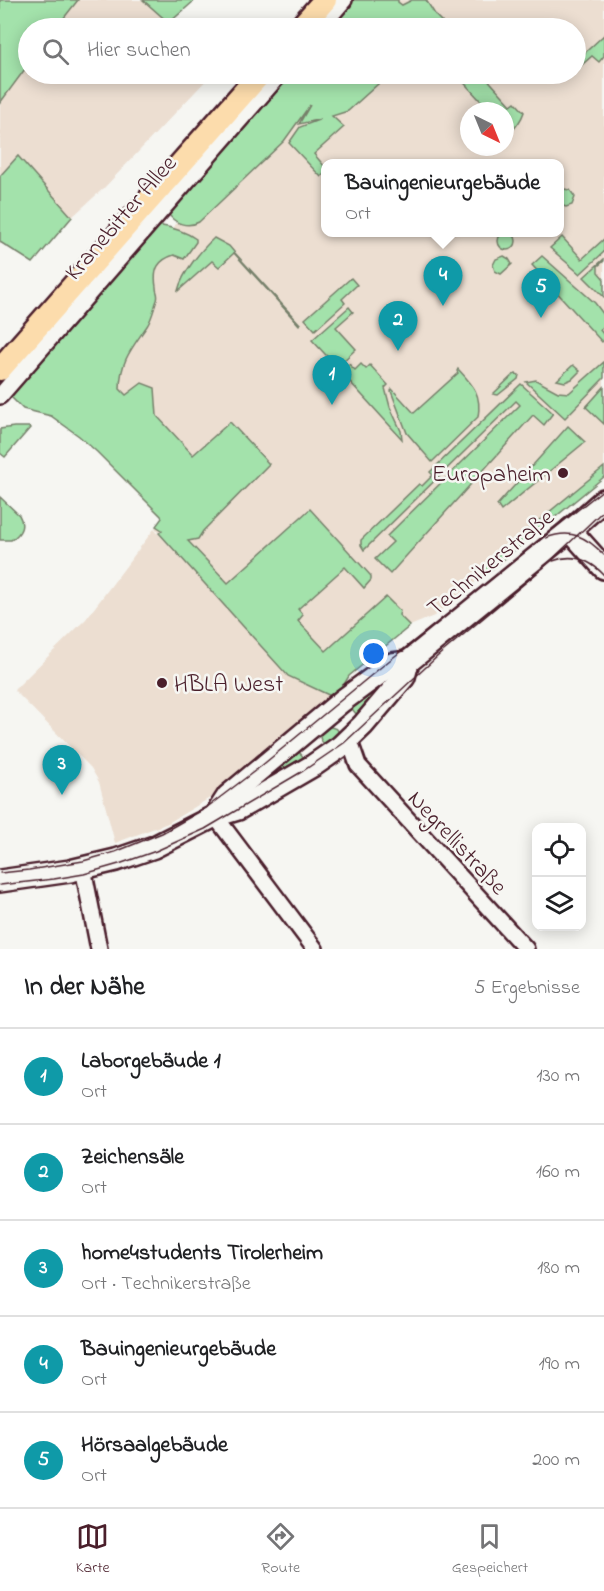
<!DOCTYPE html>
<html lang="de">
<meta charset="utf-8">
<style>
:root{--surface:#fff;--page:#f6f6f6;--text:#202124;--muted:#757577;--line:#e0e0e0;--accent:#4a1f2b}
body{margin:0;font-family:"Indie Flower",sans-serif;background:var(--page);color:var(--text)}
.controls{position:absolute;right:18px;bottom:18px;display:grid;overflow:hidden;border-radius:12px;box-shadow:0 3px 15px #0003}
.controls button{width:54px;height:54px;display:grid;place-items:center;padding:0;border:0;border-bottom:2px solid var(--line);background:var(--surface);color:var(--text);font:30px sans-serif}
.compass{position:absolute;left:460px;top:102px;width:54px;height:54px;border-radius:50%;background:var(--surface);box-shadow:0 3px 15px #0003;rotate:137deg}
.you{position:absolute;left:374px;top:654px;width:21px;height:21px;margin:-15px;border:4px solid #fff;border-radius:50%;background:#1a73e8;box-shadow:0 0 0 9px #1a73e833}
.badge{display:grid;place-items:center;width:39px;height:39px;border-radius:50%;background:var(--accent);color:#fff;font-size:20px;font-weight:700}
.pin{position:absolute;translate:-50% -50px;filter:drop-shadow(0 2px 3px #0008)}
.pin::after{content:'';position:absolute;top:32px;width:21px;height:18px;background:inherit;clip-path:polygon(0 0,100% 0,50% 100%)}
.popup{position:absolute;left:321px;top:159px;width:243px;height:78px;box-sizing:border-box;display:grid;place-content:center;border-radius:12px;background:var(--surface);filter:drop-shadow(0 2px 4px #0005);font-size:20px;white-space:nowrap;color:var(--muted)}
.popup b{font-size:22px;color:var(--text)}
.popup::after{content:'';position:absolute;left:50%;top:100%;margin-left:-12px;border:12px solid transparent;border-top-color:var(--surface)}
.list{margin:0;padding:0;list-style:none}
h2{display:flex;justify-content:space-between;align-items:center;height:78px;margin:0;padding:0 24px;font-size:26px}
h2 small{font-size:20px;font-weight:400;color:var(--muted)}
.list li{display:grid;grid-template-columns:39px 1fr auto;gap:18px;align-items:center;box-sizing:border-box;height:96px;padding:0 24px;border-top:2px solid var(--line)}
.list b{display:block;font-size:22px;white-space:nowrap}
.list p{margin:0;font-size:20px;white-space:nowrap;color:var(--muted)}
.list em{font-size:20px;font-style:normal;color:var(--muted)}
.icon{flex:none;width:33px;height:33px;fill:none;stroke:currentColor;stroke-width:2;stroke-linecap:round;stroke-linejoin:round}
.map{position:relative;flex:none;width:604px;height:949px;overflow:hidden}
.search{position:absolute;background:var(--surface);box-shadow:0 3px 15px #0003;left:18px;right:18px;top:18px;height:66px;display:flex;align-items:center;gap:15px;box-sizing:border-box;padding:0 21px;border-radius:33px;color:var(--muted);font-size:22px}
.sheet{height:558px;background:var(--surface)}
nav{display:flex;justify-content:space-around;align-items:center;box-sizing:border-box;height:84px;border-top:2px solid var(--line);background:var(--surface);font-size:16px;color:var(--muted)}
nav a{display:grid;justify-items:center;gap:3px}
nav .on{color:var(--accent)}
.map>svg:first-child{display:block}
.built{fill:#ecded1;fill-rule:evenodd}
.green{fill:#a3e2ab;stroke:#76806b;stroke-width:1.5}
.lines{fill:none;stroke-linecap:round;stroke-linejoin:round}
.street-casing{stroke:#4a1f2b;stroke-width:20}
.secondary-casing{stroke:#4a1f2b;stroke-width:26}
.primary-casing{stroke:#4a1f2b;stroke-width:27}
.street{stroke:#f6f6f2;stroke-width:15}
.secondary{stroke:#f6f6f2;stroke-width:21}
.primary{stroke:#fcdcac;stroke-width:22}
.tram{stroke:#4a1f2b;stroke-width:1.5}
.poi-dot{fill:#4a1f2b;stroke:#f6f6f2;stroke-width:2}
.labels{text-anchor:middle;stroke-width:5;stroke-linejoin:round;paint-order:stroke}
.street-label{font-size:24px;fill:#4a1f2b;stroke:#f6f6f2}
.poi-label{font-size:24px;fill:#4a1f2b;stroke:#f6f6f2;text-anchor:end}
</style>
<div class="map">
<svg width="604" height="949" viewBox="0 0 604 949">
<rect width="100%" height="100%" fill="#f6f6f2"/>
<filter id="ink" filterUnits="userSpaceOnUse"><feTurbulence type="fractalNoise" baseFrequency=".0167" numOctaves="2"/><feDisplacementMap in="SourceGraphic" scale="12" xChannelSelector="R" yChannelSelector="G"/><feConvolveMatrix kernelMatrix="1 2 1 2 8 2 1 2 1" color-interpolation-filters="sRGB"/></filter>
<g filter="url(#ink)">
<g class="built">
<polygon points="0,0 195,0 169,22 176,28 28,28 28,74 212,74 104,188 72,217 33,263 2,243 0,244"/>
<path d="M387,0H604V477L434,616L410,626L349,676L343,687L223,790L168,823L115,843L99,782L91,768L14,690L86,619L154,529L211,590L155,528L162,518L161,516L97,452L79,436L175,225L318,74H576V28H360ZM469,111H505V147H469ZM326,164H560V232H326Z"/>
</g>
<g class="green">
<polygon points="0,0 78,0 56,28 28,28 28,65 0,103"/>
<polygon points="143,0 195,0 169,23"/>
<polygon points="350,0 398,0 398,2 402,5 412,0 426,0 436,16 448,28 325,28"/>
<polygon points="604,35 604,56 599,62 592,56 576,70 576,61"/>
<path d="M286,74H387L388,75L348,111L332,116L344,127L314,154L326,168V172L321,177L289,143L300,127L321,119L299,124L310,105L284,141L199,222C188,228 174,224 168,213Z"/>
<path d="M456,74H483L511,105L515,102L524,112C521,121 517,126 510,133L505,127V111H490Z"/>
<polygon points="18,156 72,217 33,263 0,242 0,176"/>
<polygon points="564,189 570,190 575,197 572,205 566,207 560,205 560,191"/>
<path d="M157,225C170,227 185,231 196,239V242L184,259L174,255C158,260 153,269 156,287C156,293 159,294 157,300C154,308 152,319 147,326C132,348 120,361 120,389L126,395L142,383L155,388L157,416L193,455L230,422L269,464L203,531L198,539L188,541L228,583L310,509L371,576V580L364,588L345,567L298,609L303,615L298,621L326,651L386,597L400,611L399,615L410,626L349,676L340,691L333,697L288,676L159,533L162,530L156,526L162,518L161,516L97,452L79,436L51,416L23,409L8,394Z"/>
<circle cx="507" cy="241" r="9"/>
<polygon points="562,237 582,259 604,239 604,252 580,274 550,248"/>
<path d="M214,238L229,246L234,252L300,324L299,325L234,253L219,267L212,261L178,291C182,273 201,250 214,238Z"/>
<polygon points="504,256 509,259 512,264 501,274 495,271 493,265 496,259"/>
<polygon points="542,256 595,303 604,315 604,326 600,330 604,335 604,340 602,342 532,265"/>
<polygon points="604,259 604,261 598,266 598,272 604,279 604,297 584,277"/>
<polygon points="351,278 357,285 342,299 345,303 315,330 305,319"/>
<polygon points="349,307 353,312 336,327 356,349 337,367 312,340"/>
<polygon points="604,362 604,378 565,418 526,382 536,380 558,392 569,393"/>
<polygon points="349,364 355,370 361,364 366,369 370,365 388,385 385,388 390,407 401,431 402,439 341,372"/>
<polygon points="573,365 580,371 572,379 565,382 557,380"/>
<path d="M458,369C473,385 482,394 478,417L432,462L407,433L391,391L392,389L414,413L458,373L457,371Z"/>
<polygon points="516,374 519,375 518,379 498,395 493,394 513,375"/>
<polygon points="521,384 553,413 544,425 533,415 390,574 375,559 393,542 387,536 520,405 516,401 364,550 361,545 361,540 419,484 422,486 433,475 430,472"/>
<polygon points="604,387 604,424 586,407"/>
<polygon points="568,426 585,442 501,511 497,505"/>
<polygon points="14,427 29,427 30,428 5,457 0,453 0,429"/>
<polygon points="604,467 604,477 481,578 476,572"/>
<path d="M0,497L19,515C25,525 21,534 11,540H0Z"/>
<polygon points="394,670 361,720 348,704"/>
<path d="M328,726L337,729L340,735L326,745C320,741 319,738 321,731Z"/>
<polygon points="295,747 309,764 235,799"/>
</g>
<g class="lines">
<g class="street-casing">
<g id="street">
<polyline points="320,28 344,0"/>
<polyline points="0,396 280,74"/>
<polyline points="349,739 358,765 526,949"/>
<polyline points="215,816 315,949"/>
<polyline points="83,868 99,949"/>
</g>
</g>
<g class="secondary-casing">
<g id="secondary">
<polyline points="570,530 604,568"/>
<polyline points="215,816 228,796 342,701 392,664 408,662 570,530 604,500"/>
<polyline points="0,881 70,871 116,860 154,847 215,816 238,809 314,765 340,747 363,725 404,677 408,662"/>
</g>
</g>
<g class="primary-casing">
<g id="primary">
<polyline points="300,28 325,0"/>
<polyline points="0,369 260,74"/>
</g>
</g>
<use href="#street" class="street"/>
<use href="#secondary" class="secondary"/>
<use href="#primary" class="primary"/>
<g class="tram">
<path d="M546,538C571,528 587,537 604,555"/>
<path d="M553,561C573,553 590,560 604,575"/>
<polyline points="0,873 29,870 83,861 115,852 162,833 206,808 260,767 380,668 604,489"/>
<polyline points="0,885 54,879 84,874 119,864 156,851 205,829 303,771 344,743 439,655 543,568 604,510"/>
</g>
</g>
</g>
<g class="poi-dot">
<circle cx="563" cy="473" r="6"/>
<circle cx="162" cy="683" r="6"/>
</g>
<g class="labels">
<g class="street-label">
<text transform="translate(120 217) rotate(-49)" y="8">Kranebitter Allee</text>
<text transform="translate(490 562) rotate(-39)" y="8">Technikerstraße</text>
<text transform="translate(458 842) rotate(47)" y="8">Negrellistraße</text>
</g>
<g class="poi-label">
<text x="551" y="481">Europaheim</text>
<text x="174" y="691" text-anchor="start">HBLA West</text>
</g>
</g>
</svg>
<div class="controls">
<button><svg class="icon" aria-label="locate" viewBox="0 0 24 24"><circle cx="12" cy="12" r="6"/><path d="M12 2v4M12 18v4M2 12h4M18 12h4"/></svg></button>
<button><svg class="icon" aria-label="layers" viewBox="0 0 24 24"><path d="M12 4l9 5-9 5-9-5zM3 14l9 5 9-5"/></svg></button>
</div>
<svg class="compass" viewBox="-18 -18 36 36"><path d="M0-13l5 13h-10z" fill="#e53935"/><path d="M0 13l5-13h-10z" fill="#757577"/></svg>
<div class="you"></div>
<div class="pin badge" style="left:332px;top:405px;background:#0f9aa8">1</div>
<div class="pin badge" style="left:398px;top:351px;background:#0f9aa8">2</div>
<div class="pin badge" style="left:62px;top:795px;background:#0f9aa8">3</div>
<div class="pin badge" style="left:443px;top:306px;background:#0f9aa8">4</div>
<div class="popup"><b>Bauingenieurgebäude</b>Ort</div>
<div class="pin badge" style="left:541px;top:318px;background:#0f9aa8">5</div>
<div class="search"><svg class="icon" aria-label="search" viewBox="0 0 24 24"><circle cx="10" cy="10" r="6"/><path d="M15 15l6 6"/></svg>Hier suchen</div>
</div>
<section class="sheet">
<h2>In der Nähe<small>5 Ergebnisse</small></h2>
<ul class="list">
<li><span class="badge" style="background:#0f9aa8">1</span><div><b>Laborgebäude 1</b><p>Ort</p></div><em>130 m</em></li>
<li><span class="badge" style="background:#0f9aa8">2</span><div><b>Zeichensäle</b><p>Ort</p></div><em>160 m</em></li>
<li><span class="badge" style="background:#0f9aa8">3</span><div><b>home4students Tirolerheim</b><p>Ort · Technikerstraße</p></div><em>180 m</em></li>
<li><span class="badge" style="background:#0f9aa8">4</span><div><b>Bauingenieurgebäude</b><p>Ort</p></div><em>190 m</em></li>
<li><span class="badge" style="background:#0f9aa8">5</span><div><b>Hörsaalgebäude</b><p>Ort</p></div><em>200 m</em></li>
</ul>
</section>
<nav>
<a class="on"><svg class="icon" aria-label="map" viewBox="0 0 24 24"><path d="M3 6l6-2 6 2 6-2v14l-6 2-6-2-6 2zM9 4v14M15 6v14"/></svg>Karte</a>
<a><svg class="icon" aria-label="directions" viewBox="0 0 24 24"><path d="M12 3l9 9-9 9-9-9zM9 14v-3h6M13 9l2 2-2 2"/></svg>Route</a>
<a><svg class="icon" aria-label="saved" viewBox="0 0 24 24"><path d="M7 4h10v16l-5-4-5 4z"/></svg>Gespeichert</a>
</nav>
